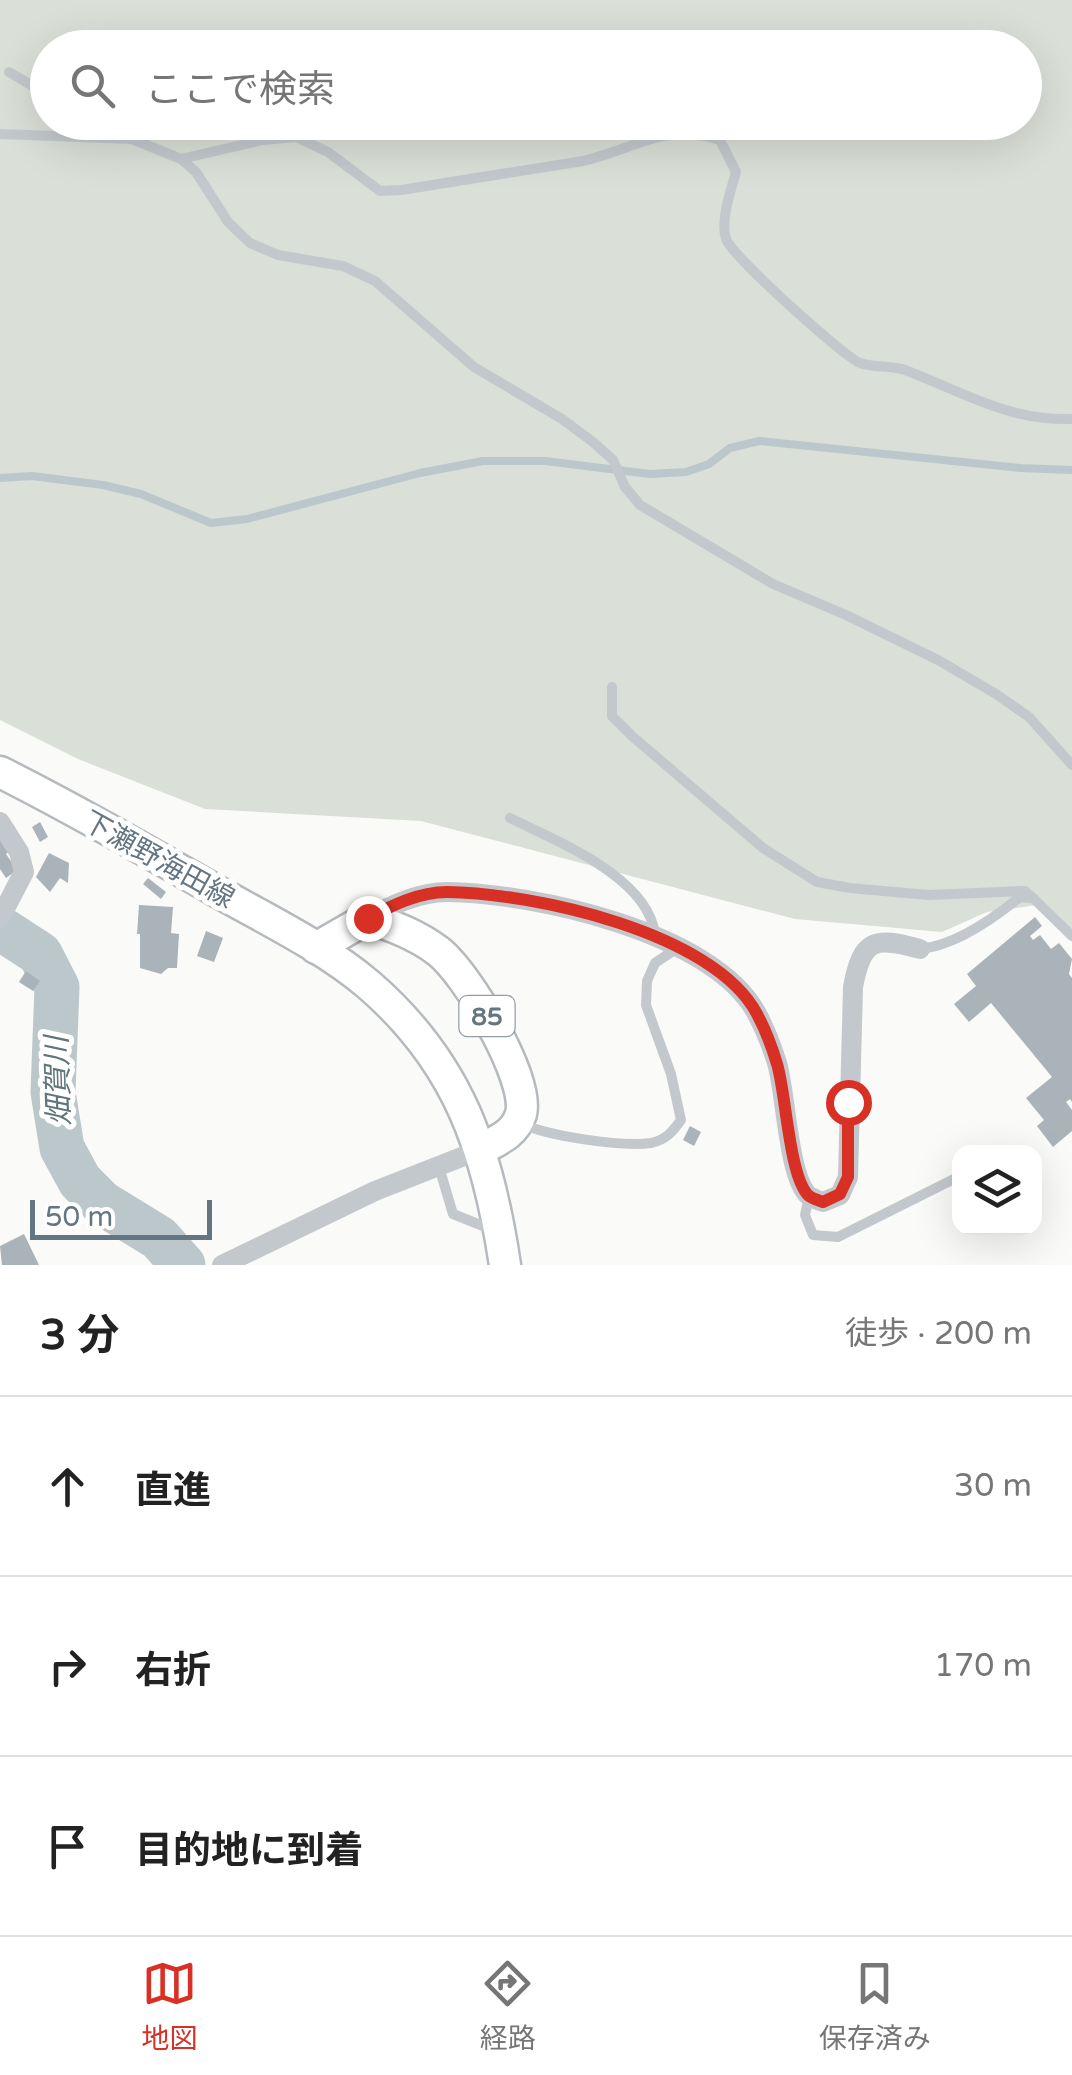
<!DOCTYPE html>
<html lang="ja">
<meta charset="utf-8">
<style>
:root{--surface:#fff;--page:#f6f6f6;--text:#222;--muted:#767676;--line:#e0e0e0;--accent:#d93025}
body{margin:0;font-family:"Varela Round","Noto Sans JP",sans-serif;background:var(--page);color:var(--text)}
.controls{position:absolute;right:30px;bottom:30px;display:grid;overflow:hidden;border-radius:20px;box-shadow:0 10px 40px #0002}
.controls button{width:90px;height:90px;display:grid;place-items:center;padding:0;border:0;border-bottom:2px solid var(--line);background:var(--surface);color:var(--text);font:50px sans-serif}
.scale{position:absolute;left:30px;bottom:25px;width:182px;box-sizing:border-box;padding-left:10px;border:5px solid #657683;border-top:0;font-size:28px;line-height:35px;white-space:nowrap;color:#657683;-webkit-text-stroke:8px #fff;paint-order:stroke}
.stop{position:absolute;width:30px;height:30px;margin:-22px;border:8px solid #d93025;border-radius:50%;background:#fff}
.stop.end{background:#d93025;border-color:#fff;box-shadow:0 2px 10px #0008}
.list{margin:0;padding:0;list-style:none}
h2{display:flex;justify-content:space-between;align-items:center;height:130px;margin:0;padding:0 40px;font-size:42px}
h2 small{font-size:32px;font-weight:400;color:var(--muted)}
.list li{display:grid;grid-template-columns:65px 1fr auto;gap:30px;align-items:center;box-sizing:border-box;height:180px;padding:0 40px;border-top:2px solid var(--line)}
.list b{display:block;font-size:38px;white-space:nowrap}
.list em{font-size:32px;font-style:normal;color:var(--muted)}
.icon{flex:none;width:55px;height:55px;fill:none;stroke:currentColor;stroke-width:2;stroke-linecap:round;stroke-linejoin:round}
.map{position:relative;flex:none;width:1072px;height:1265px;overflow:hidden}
.search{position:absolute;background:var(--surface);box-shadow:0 10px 40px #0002;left:30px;right:30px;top:30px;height:110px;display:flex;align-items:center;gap:25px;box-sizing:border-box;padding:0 35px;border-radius:55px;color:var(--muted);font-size:38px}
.sheet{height:670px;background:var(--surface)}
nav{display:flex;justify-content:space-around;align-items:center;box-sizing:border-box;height:140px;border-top:2px solid var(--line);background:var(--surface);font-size:28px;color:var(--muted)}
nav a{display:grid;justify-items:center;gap:5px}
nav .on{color:var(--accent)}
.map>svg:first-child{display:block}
.green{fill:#dadfd7;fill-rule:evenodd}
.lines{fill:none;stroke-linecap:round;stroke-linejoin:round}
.stream{stroke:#bbc7cb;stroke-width:8}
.river{stroke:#bbc7cb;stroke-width:45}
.building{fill:#aab3b9}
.primary-casing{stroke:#b5babe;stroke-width:35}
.lane{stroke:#c3c8cc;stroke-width:10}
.street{stroke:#c3c8cc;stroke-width:20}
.primary{stroke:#fff;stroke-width:30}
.route{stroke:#d93025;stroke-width:12}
.labels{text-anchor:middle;stroke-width:10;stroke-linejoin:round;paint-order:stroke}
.shield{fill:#fff;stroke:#939fa8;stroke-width:2.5}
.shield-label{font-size:25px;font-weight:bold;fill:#657683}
.street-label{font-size:28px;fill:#657683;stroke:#fff}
.water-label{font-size:30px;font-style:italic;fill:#60757c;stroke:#fff}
</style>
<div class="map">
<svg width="1072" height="1265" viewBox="0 0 1072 1265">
<rect width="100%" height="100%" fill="#fafaf8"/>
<path class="green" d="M0,0H1072V942L1037,905L987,912L942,932L795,919L421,821L205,809L78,759L0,720ZM48,48H1024V122H48Z"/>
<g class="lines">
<polyline class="stream" points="0,478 32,476 103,485 141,494 211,523 247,519 420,473 483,461 545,461 650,474 686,472 709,464 730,448 759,441 1020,468 1072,470"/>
<polyline class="river" points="0,928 40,954 57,987 53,1092 62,1148 80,1181 102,1203 159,1238 183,1265"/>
</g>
<g class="building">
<polygon points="40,822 48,837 40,842 32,827"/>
<polygon points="0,837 10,851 6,854 17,870 6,878 0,869"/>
<polygon points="49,853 69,863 68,883 60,878 50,892 36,877"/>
<polygon points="148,878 166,892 161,899 143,884"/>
<polygon points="139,905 173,907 171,933 179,934 177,968 168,968 161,974 140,968 140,934 137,934"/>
<polygon points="1035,917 1042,926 1030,936 1033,940 1040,935 1051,949 1059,943 1072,959 1069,974 1072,978 1072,1102 1070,1099 1066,1102 1072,1110 1072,1131 1053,1147 1037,1126 1044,1120 1026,1098 1052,1077 991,1003 969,1022 954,1004 976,986 967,974"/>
<polygon points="206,931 223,938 214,962 197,956"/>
<polygon points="26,971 40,981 33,991 19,982"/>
<polygon points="690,1126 701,1132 694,1146 683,1140"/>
<polygon points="24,1234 39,1265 2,1265 0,1246"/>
</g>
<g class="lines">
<g class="primary-casing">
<g id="primary">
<path d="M0,772C72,808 143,849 213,889C265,919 323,946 369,985C459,1063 488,1151 505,1265"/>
<path d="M316,948L368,918C393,926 417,935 438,951C467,973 530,1079 521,1114C515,1134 498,1140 482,1149"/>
</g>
</g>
<g class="lane">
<polyline points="9,72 48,95"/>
<polyline points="81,122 90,135"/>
<polyline points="0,134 132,139 181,159 196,172 228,222 250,243 278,255 343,266 375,281 474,367 562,419 593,442 613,460 625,487 640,505 773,584 846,615 938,660 996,694 1029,717 1072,765"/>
<path d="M181,159L263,140L296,137L328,152L380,191L401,190L583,161C638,148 661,123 720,140L736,172C731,190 720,220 726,239C732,256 843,356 860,363C874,368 891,365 905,370C963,392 1008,421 1072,419"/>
<polyline points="612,687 612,716 632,736 763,848 817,882 850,888 928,895 1025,891 1033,898"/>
<path d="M510,818C556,841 649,877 655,935"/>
<path d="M920,949C954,946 993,919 1020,897L1033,898L1072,936"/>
<path d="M520,1123C547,1136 621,1147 651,1143C666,1140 673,1131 681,1120L671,1074L646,1005L647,981L655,963L676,949"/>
<polyline points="439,1167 453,1214 493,1230"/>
<polyline points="809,1197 805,1215 813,1235 838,1237 960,1176"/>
</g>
<g class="street">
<polyline points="0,822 19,852 24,872 0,918"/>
<path d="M368,918C392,905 419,892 447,892C533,893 714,932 757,1014C765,1029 772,1047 777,1063C786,1093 788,1178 809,1196C810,1197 822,1202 823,1202L840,1195L848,1177L853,987C862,939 874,936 920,949"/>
<polyline points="222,1265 375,1191 482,1149"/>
</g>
<use href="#primary" class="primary"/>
</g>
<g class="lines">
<path class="route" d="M368,918C393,905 419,892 447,892C533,893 714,932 757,1014C765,1029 772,1047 777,1064C786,1092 789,1178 809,1196C810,1197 822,1202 823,1202L840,1194L848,1177V1102"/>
</g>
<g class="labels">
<rect class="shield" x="459.5" y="996" width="55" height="40" rx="8"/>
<g class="shield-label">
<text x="487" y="1025">85</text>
</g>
<g class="street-label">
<text transform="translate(159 859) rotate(29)" y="10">下瀬野海田線</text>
</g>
<g class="water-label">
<text transform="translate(58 1081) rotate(-92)" y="10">畑賀川</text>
</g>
</g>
</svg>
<div class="controls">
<button><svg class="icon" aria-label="layers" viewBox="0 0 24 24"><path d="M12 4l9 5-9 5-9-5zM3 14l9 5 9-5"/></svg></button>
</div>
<div class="scale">50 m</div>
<div class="stop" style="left:848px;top:1102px"></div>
<div class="stop end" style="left:368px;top:918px"></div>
<div class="search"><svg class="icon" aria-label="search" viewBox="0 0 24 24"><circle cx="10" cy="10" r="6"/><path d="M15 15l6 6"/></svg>ここで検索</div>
</div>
<section class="sheet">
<h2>3 分<small>徒歩 · 200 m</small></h2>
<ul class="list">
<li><svg class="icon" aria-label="ahead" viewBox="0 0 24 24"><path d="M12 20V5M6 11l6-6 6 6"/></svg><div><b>直進</b></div><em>30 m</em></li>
<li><svg class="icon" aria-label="right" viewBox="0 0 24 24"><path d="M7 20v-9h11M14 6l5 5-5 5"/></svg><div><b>右折</b></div><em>170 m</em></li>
<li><svg class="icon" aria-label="arrive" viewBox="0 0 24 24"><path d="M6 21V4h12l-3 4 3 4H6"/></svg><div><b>目的地に到着</b></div></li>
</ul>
</section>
<nav>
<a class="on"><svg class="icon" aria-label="map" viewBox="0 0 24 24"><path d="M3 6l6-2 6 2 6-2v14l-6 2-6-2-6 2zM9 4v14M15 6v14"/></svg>地図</a>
<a><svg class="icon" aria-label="directions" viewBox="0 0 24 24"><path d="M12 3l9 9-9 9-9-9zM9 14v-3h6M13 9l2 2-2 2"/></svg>経路</a>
<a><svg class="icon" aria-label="saved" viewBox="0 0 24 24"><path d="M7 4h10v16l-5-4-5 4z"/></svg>保存済み</a>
</nav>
